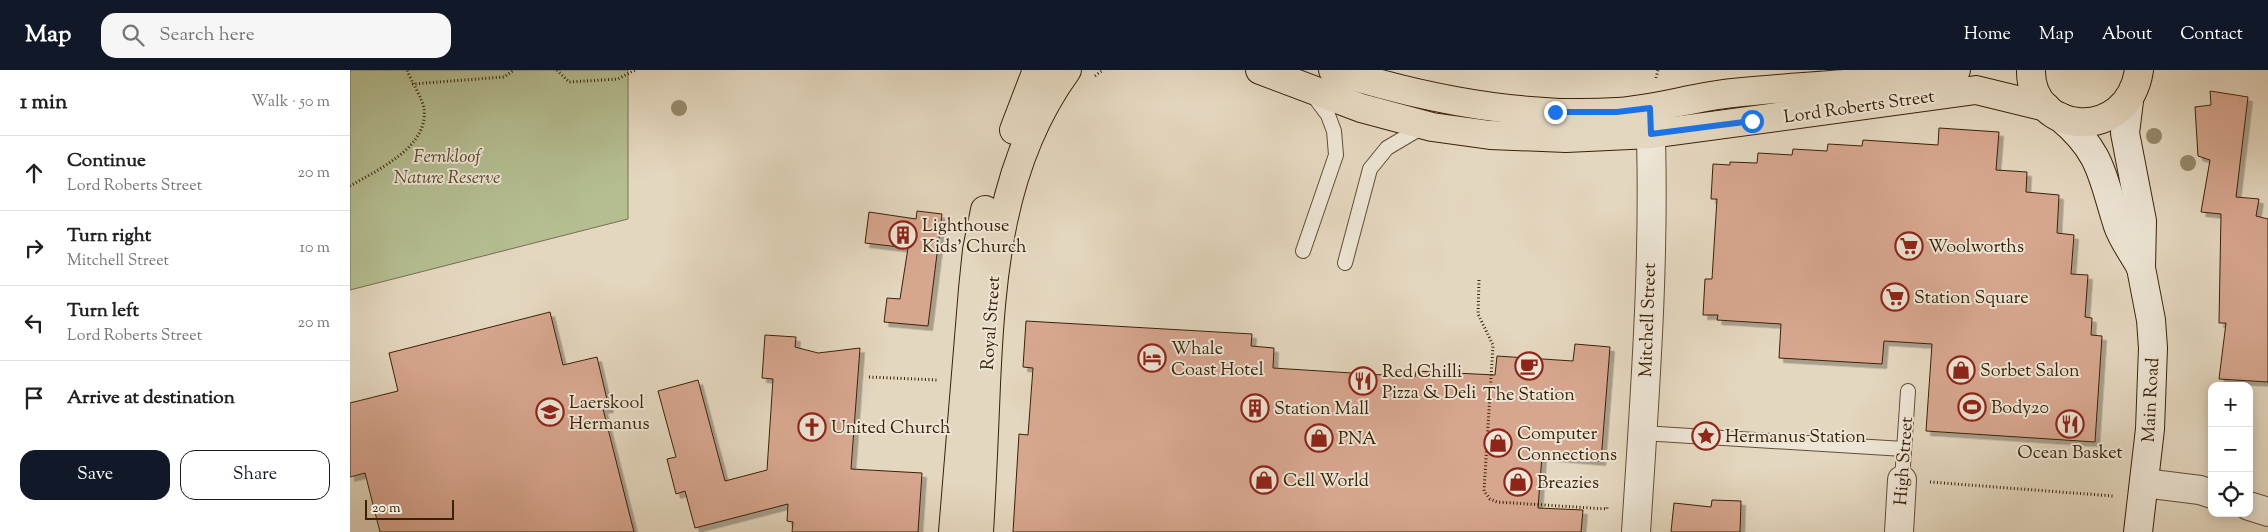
<!DOCTYPE html>
<meta charset="utf-8">
<style>
:root{--surface:#fff;--page:#f6f6f6;--text:#202124;--muted:#757577;--line:#e0e0e0;--accent:#111827}
body{margin:0;font-family:"Sorts Mill Goudy",serif;background:var(--page);color:var(--text)}
.controls{position:absolute;right:15px;bottom:15px;display:grid;overflow:hidden;border-radius:10px;box-shadow:0 2px 12px #0003}
.controls button{width:45px;height:45px;display:grid;place-items:center;padding:0;border:0;border-bottom:1px solid var(--line);background:var(--surface);color:var(--text);font:25px sans-serif}
.scale{position:absolute;left:15px;bottom:12px;width:89px;box-sizing:border-box;padding-left:5px;border:2px solid #3a2105;border-top:0;font-size:14px;line-height:18px;white-space:nowrap;color:#3a2105;-webkit-text-stroke:4px #ede5d5;paint-order:stroke}
.stop{position:absolute;width:15px;height:15px;margin:-11px;border:4px solid #1a73e8;border-radius:50%;background:#fff}
.stop.end{background:#1a73e8;border-color:#fff;box-shadow:0 1px 5px #0008}
.list{margin:0;padding:0;list-style:none}
h2{display:flex;justify-content:space-between;align-items:center;height:65px;margin:0;padding:0 20px;font-size:21px}
h2 small{font-size:16px;font-weight:400;color:var(--muted)}
.list li{display:grid;grid-template-columns:32px 1fr auto;gap:15px;align-items:center;box-sizing:border-box;height:75px;padding:0 20px;border-top:1px solid var(--line)}
.list b{display:block;font-size:19px;white-space:nowrap}
.list p{margin:0;font-size:16px;white-space:nowrap;color:var(--muted)}
.list em{font-size:16px;font-style:normal;color:var(--muted)}
.actions{display:flex;gap:10px;padding:15px 20px}
.actions a{flex:1;padding:11px 0;border:1px solid var(--accent);border-radius:15px;text-align:center;font-size:18px;color:var(--accent)}
.actions .main{background:var(--accent);color:#fff}
.icon{flex:none;width:28px;height:28px;fill:none;stroke:currentColor;stroke-width:2;stroke-linecap:round;stroke-linejoin:round}
.map{position:relative;flex:none;width:1918px;height:462px;overflow:hidden}
header{display:flex;align-items:center;gap:30px;box-sizing:border-box;height:70px;padding:0 25px;background:var(--accent);color:#fff}
header strong{font-size:24px}
nav{display:flex;gap:28px;margin-inline-start:auto;font-size:18px}
.search{width:350px;height:45px;background:var(--page);display:flex;align-items:center;gap:12px;box-sizing:border-box;padding:0 18px;border-radius:15px;color:var(--muted);font-size:19px}
main{display:flex}
aside{flex:1;background:var(--surface)}
.map>svg:first-child{display:block}
.green{fill:#b4be92;stroke:#77704c}
.building{fill:#d7a68f;stroke:#3a2105;filter:url(#shadow)}
.lines{fill:none;stroke-linecap:round;stroke-linejoin:round}
.service-casing{stroke:#644e34;stroke-width:16}
.minor-casing{stroke:#644e34;stroke-width:30}
.secondary-casing{stroke:#3a2105;stroke-width:30}
.primary-casing{stroke:#3a2105;stroke-width:30}
.path{stroke:#3a2105;stroke-width:3;stroke-dasharray:1 2.5;stroke-linecap:butt}
.service{stroke:#ede5d5;stroke-width:14}
.minor{stroke:#ede5d5;stroke-width:28}
.secondary{stroke:#ede5d5;stroke-width:28}
.primary{stroke:#e4d7bf;stroke-width:28}
.tree{fill:#97886c}
.route{stroke:#1a73e8;stroke-width:6}
.labels{text-anchor:middle;stroke-width:4;stroke-linejoin:round;paint-order:stroke}
.street-label{font-size:18px;fill:#3a2105;stroke:#ede5d5}
.park-label{font-size:18px;font-style:italic;fill:#584828;stroke:#ede5d5}
.poi-label{font-size:18px;fill:#3a2105;stroke:#ede5d5;text-anchor:start}
</style>
<header>
<strong>Map</strong>
<div class="search"><svg class="icon" aria-label="search" viewBox="0 0 24 24"><circle cx="10" cy="10" r="6"/><path d="M15 15l6 6"/></svg>Search here</div>
<nav><a>Home</a><a>Map</a><a>About</a><a>Contact</a></nav>
</header>
<main>
<aside>
<h2>1 min<small>Walk · 50 m</small></h2>
<ul class="list">
<li><svg class="icon" aria-label="ahead" viewBox="0 0 24 24"><path d="M12 20V5M6 11l6-6 6 6"/></svg><div><b>Continue</b><p>Lord Roberts Street</p></div><em>20 m</em></li>
<li><svg class="icon" aria-label="right" viewBox="0 0 24 24"><path d="M7 20v-9h11M14 6l5 5-5 5"/></svg><div><b>Turn right</b><p>Mitchell Street</p></div><em>10 m</em></li>
<li><svg class="icon" aria-label="left" viewBox="0 0 24 24"><path d="M17 20v-9H6M10 6l-5 5 5 5"/></svg><div><b>Turn left</b><p>Lord Roberts Street</p></div><em>20 m</em></li>
<li><svg class="icon" aria-label="arrive" viewBox="0 0 24 24"><path d="M6 21V4h12l-3 4 3 4H6"/></svg><div><b>Arrive at destination</b></div></li>
</ul>
<div class="actions"><a class="main">Save</a><a>Share</a></div>
</aside>
<div class="map">
<svg width="1918" height="462" viewBox="0 0 1918 462">
<defs>
<filter id="shadow"><feDropShadow dx="4.5" dy="4.5" stdDeviation="0" flood-color="#0004"/></filter>
</defs>
<rect width="100%" height="100%" fill="#e4d7bf"/>
<filter id="stains"><feTurbulence type="fractalNoise" baseFrequency=".004" numOctaves="4"/><feColorMatrix values="0 0 0 0 .2 0 0 0 0 .09 0 0 0 0 .02 0 0 0 .5 -.17"/></filter>
<radialGradient id="worn" r=".72"><stop offset=".6" stop-color="#630" stop-opacity="0"/><stop offset="1" stop-color="#630" stop-opacity=".3"/></radialGradient>
<polygon class="green" points="0,0 278,0 278,149 0,220"/>
<g class="building">
<polygon points="1860,21 1898,27 1886,127 1909,129 1906,146 1918,149 1918,312 1869,309 1876,253 1869,253 1871,144 1851,142 1860,90 1848,86 1845,37 1861,35"/>
<polygon points="1589,58 1649,62 1646,100 1677,102 1676,122 1709,125 1707,163 1724,165 1721,204 1738,205 1735,247 1742,248 1741,265 1752,266 1745,372 1576,361 1582,274 1534,271 1532,294 1429,288 1431,254 1367,250 1368,245 1353,245 1355,209 1362,209 1367,129 1361,129 1363,94 1380,95 1380,92 1407,93 1408,83 1442,85 1443,79 1477,81 1478,74 1512,76 1513,70 1588,75"/>
<polygon points="567,141 592,144 578,256 534,252 537,228 550,229 558,178 515,173 519,142 566,149"/>
<polygon points="200,242 213,295 247,287 259,338 253,339 284,462 30,462 15,403 0,407 0,333 48,321 39,283"/>
<polygon points="676,251 902,264 901,276 924,278 923,298 1065,307 1066,301 1145,305 1147,286 1223,291 1225,274 1260,277 1251,391 1192,386 1188,438 1233,440 1231,462 663,462 669,364 678,365 683,298 673,297"/>
<polygon points="415,265 446,267 445,277 468,283 510,278 501,399 572,403 568,462 442,462 443,452 437,451 438,434 345,458 335,421 326,424 317,389 326,387 308,321 348,310 375,411 417,400 423,309 412,308"/>
<polygon points="1362,430 1391,431 1390,462 1321,462 1324,433 1361,437"/>
</g>
<g class="lines">
<g class="service-casing">
<g id="service">
<polyline points="953,181 986,85 984,61 978,45 963,25"/>
<polyline points="995,193 1020,99 1037,78 1064,62 1076,59"/>
<polyline points="1292,363 1554,379"/>
<polyline points="1552,410 1558,321"/>
</g>
</g>
<g class="minor-casing">
<g id="minor">
<polyline points="1794,413 1850,420 1862,424"/>
<polyline points="1899,436 1918,442"/>
<path d="M1286,462C1295,322 1306,180 1300,40"/>
<polyline points="1549,462 1552,410"/>
</g>
</g>
<g class="secondary-casing">
<g id="secondary">
<polyline points="1779,31 1775,63 1792,151 1791,198 1801,250 1803,278 1800,359 1788,462"/>
<path d="M1710,47C1753,83 1752,107 1768,156C1773,170 1783,183 1790,196"/>
</g>
</g>
<g class="primary-casing">
<g id="primary">
<polyline points="910,0 1011,38 1082,57 1140,65 1216,68 1301,64 1626,20 1696,37"/>
<path d="M983,0C1074,29 1172,48 1267,42C1307,39 1344,27 1383,23C1420,19 1456,17 1493,14C1531,10 1568,5 1606,0"/>
<path d="M1681,0C1680,65 1778,74 1789,0"/>
<polyline points="664,60 687,0"/>
<polyline points="603,462 623,219 627,180 635,140"/>
<path d="M629,462C632,413 634,364 636,314C641,204 650,92 717,0"/>
</g>
</g>
<g class="path">
<polyline points="207,0 219,12 268,9 285,0"/>
<polyline points="745,6 753,0"/>
<polyline points="1306,8 1308,0"/>
<polyline points="62,14 154,7 164,0"/>
<path d="M0,116C27,100 79,77 74,39C73,29 61,11 57,0"/>
<polyline points="1129,210 1128,244 1143,275 1134,421 1140,429 1147,432 1257,439 1257,436"/>
<polyline points="519,307 588,310"/>
<polyline points="1580,412 1763,426"/>
</g>
<use href="#service" class="service"/>
<use href="#minor" class="minor"/>
<use href="#secondary" class="secondary"/>
<use href="#primary" class="primary"/>
</g>
<g class="tree">
<circle cx="329" cy="38" r="8"/>
<circle cx="1804" cy="66" r="8"/>
<circle cx="1838" cy="93" r="8"/>
</g>
<g class="lines">
<polyline class="route" points="1205,42 1267,42 1300,38 1301,64 1402,51"/>
</g>
<defs>
<g id="building-ring" transform="scale(1.4375)"><circle r="9.5" fill="#ede5d5" stroke="#8f2418" stroke-width="1.5"/><path d="M-4-6H4V6H1V3H-1V6H-4ZM-2.5-4.3h1.7v1.8h-1.7ZM.8-4.3h1.7v1.8H.8ZM-2.5-1h1.7V.8h-1.7ZM.8-1h1.7V.8H.8Z" fill="#8f2418"/></g>
<g id="supermarket-ring" transform="scale(1.4375)"><circle r="9.5" fill="#ede5d5" stroke="#8f2418" stroke-width="1.5"/><path d="M-6-5.5h2.5l.6 2H6L4.5 2H-2.5L-4.4-4H-6ZM-1.5 3.2a1.3 1.3 0 1 0 .1 0ZM3 3.2a1.3 1.3 0 1 0 .1 0Z" fill="#8f2418"/></g>
<g id="hotel-ring" transform="scale(1.4375)"><circle r="9.5" fill="#ede5d5" stroke="#8f2418" stroke-width="1.5"/><path d="M-6-4.5h1.5V1H6V5H4.5V3h-9V5H-6ZM-4 0a1.8 1.8 0 1 1 3.6 0ZM.5 0V-2.5h3Q6-2.5 6 0Z" fill="#8f2418"/></g>
<g id="cafe-ring" transform="scale(1.4375)"><circle r="9.5" fill="#ede5d5" stroke="#8f2418" stroke-width="1.5"/><path d="M-5.5-4.5H6V0H3Q3 3.5 0 3.5H-2.5Q-5.5 3.5-5.5 0ZM3-3.2v2h1.7v-2ZM-6 4.5H4V6H-6Z" fill="#8f2418"/></g>
<g id="shop-ring" transform="scale(1.4375)"><circle r="9.5" fill="#ede5d5" stroke="#8f2418" stroke-width="1.5"/><path d="M-5-2.5h2.3a2.7 3.5 0 0 1 5.4 0H5L5.5 6h-11ZM-1.5-2.5h3a1.5 2.3 0 0 0-3 0Z" fill="#8f2418"/></g>
<g id="restaurant-ring" transform="scale(1.4375)"><circle r="9.5" fill="#ede5d5" stroke="#8f2418" stroke-width="1.5"/><path d="M-5-6h1v4h1v-4h1v4h1v-4h1v5L-1.5 .5V6h-2V.5L-5-1ZM5-6V6H3V1.5H1.5Q1.5-4 5-6Z" fill="#8f2418"/></g>
<g id="stadium-ring" transform="scale(1.4375)"><circle r="9.5" fill="#ede5d5" stroke="#8f2418" stroke-width="1.5"/><path d="M0-5a6.5 5 0 1 0 0 10a6.5 5 0 1 0 0-10ZM-3.5-1.8h7v3.6h-7Z" fill="#8f2418"/></g>
<g id="school-ring" transform="scale(1.4375)"><circle r="9.5" fill="#ede5d5" stroke="#8f2418" stroke-width="1.5"/><path d="M0-5L7-2L0 1L-7-2ZM-4 1L0 2.5L4 1V4Q0 6-4 4Z" fill="#8f2418"/></g>
<g id="church-ring" transform="scale(1.4375)"><circle r="9.5" fill="#ede5d5" stroke="#8f2418" stroke-width="1.5"/><path d="M-1.2-6h2.4v3.5h3.3v2.4h-3.3V6h-2.4V-.1h-3.3v-2.4h3.3Z" fill="#8f2418"/></g>
<g id="sight-ring" transform="scale(1.4375)"><circle r="9.5" fill="#ede5d5" stroke="#8f2418" stroke-width="1.5"/><path d="M0-6L1.8-2.2L6-1.7L2.9 1.2L3.7 5.4L0 3.3L-3.7 5.4L-2.9 1.2L-6-1.7L-1.8-2.2Z" fill="#8f2418"/></g>
</defs>
<g fill-rule="evenodd">
<use href="#building-ring" x="553" y="165"/>
<use href="#supermarket-ring" x="1559" y="176"/>
<use href="#supermarket-ring" x="1545" y="227"/>
<use href="#hotel-ring" x="802" y="288"/>
<use href="#cafe-ring" x="1179" y="296"/>
<use href="#shop-ring" x="1611" y="300"/>
<use href="#restaurant-ring" x="1013" y="311"/>
<use href="#stadium-ring" x="1622" y="337"/>
<use href="#building-ring" x="905" y="338"/>
<use href="#school-ring" x="200" y="342"/>
<use href="#restaurant-ring" x="1720" y="354"/>
<use href="#church-ring" x="462" y="357"/>
<use href="#sight-ring" x="1356" y="366"/>
<use href="#shop-ring" x="969" y="368"/>
<use href="#shop-ring" x="1148" y="373"/>
<use href="#shop-ring" x="914" y="410"/>
<use href="#shop-ring" x="1168" y="412"/>
</g>
<g class="labels">
<g class="street-label">
<text transform="translate(1509 36) rotate(-8)" y="6">Lord Roberts Street</text>
<text transform="translate(1297 250) rotate(-88)" y="6">Mitchell Street</text>
<text transform="translate(640 253) rotate(-86)" y="6">Royal Street</text>
<text transform="translate(1800 330) rotate(-87)" y="6">Main Road</text>
<text transform="translate(1553 391) rotate(-86)" y="6">High Street</text>
</g>
<g class="park-label">
<text x="97" y="92">Fernkloof<tspan x="97" dy="21">Nature Reserve</tspan></text>
</g>
<g class="poi-label">
<text x="572" y="161">Lighthouse<tspan x="572" dy="21">Kids' Church</tspan></text>
<text x="1578" y="182">Woolworths</text>
<text x="1564" y="233">Station Square</text>
<text x="821" y="284">Whale<tspan x="821" dy="21">Coast Hotel</tspan></text>
<text x="1630" y="306">Sorbet Salon</text>
<text x="1032" y="307">Red Chilli<tspan x="1032" dy="21">Pizza &amp; Deli</tspan></text>
<text x="1179" y="330" text-anchor="middle">The Station</text>
<text x="219" y="338">Laerskool<tspan x="219" dy="21">Hermanus</tspan></text>
<text x="1641" y="343">Body20</text>
<text x="924" y="344">Station Mall</text>
<text x="481" y="363">United Church</text>
<text x="1167" y="369">Computer<tspan x="1167" dy="21">Connections</tspan></text>
<text x="1375" y="372">Hermanus Station</text>
<text x="988" y="374">PNA</text>
<text x="1720" y="388" text-anchor="middle">Ocean Basket</text>
<text x="933" y="416">Cell World</text>
<text x="1187" y="418">Breazies</text>
</g>
</g>
<rect width="100%" height="100%" filter="url(#stains)"/>
<rect width="100%" height="100%" fill="url(#worn)"/>
</svg>
<div class="controls">
<button>+</button>
<button>−</button>
<button><svg class="icon" aria-label="locate" viewBox="0 0 24 24"><circle cx="12" cy="12" r="6"/><path d="M12 2v4M12 18v4M2 12h4M18 12h4"/></svg></button>
</div>
<div class="scale">20 m</div>
<div class="stop" style="left:1402px;top:51px"></div>
<div class="stop end" style="left:1205px;top:42px"></div>
</div>
</main>
